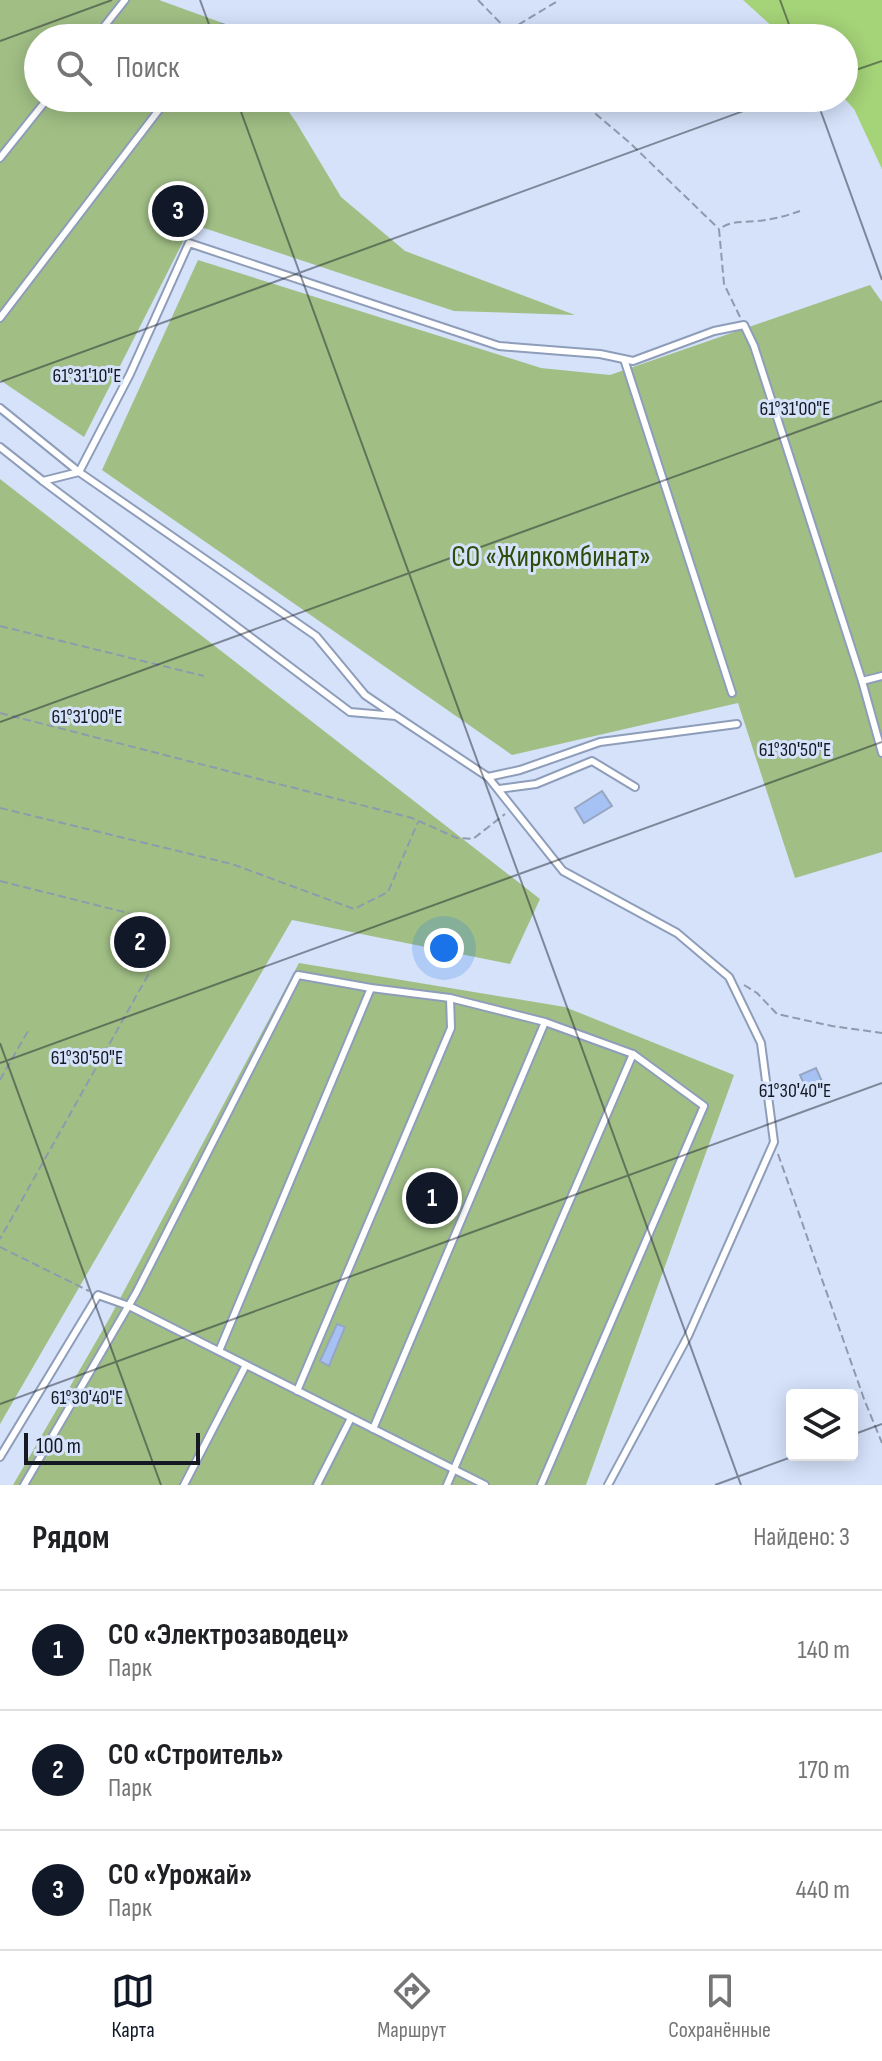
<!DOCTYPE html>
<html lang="ru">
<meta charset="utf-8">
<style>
:root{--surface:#fff;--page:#f2f2f2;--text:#202124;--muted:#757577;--line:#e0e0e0;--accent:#111827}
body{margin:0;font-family:"Sofia Sans Condensed",sans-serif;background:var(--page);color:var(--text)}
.controls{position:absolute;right:24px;bottom:24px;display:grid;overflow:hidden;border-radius:8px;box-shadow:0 4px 20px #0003}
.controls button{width:72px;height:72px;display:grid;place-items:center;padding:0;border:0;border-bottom:2px solid var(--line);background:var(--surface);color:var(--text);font:40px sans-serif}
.scale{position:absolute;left:24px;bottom:20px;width:176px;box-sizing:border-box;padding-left:8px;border:4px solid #141923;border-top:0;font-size:22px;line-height:28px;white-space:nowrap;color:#141923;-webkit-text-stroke:6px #d5e2fa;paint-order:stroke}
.you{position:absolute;left:444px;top:948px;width:28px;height:28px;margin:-20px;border:6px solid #fff;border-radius:50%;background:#1a73e8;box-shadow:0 0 0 12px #1a73e833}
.badge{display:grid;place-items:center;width:52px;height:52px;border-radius:50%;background:var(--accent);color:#fff;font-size:26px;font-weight:700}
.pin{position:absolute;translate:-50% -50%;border:4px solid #fff;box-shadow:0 2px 8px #0006}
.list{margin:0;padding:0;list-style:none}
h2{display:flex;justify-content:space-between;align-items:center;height:104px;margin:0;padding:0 32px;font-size:34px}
h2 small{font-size:26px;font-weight:400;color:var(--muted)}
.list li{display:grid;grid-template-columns:52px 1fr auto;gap:24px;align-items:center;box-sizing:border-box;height:120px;padding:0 32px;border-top:2px solid var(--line)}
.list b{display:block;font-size:30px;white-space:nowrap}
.list p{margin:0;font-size:26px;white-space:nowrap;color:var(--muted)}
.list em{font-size:26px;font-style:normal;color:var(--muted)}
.icon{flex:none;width:44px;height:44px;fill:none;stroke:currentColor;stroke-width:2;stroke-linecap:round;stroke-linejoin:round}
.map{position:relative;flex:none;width:882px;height:1485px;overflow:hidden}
.search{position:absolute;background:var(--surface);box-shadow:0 4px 20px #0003;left:24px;right:24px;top:24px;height:88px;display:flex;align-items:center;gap:20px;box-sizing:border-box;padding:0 28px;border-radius:44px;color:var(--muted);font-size:30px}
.sheet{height:464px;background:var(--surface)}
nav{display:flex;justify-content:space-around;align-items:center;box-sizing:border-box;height:112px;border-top:2px solid var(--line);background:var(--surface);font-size:22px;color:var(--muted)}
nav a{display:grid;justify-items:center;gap:4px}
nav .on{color:var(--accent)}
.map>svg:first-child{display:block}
.green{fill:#a1bf85}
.water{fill:#a5d378}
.building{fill:#a6c1f4;stroke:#96a6c2;stroke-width:2}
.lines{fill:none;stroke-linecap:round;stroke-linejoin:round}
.lane-casing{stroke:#8e9db9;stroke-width:10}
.path{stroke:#8f9aad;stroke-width:2;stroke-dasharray:8 4;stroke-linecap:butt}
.lane{stroke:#fff;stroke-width:6}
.ticks{fill:none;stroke:#141923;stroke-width:2;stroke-opacity:0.45}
.labels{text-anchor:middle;stroke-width:6;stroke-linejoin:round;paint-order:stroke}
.park-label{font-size:30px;fill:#304c0a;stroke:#d5e2fa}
.ticks-label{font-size:20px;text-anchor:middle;fill:#141923;stroke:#d5e2fa;stroke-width:6;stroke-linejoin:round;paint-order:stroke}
</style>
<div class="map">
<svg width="882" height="1485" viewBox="0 0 882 1485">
<rect width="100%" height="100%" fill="#d5e2fa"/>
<g class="green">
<polygon points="0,0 159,0 228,25 237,38 38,38 38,98 279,98 296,122 341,197 405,251 575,315 454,311 192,224 84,437 0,380"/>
<polygon points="198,260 541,368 610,375 870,285 882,302 882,852 795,878 738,703 512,755 102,470"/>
<polygon points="0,479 540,899 510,964 292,920 0,1424"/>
<polygon points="299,963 565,1007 734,1075 586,1485 13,1485 108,1321"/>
</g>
<polygon class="water" points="743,0 882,0 882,169 854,109 844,98 844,38 785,38"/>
<g class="building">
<polygon points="602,791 612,806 584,823 575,808"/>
<polygon points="816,1068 824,1086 808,1093 800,1075"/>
<polygon points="337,1324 345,1327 329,1366 320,1361"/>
</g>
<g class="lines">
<g class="lane-casing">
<g id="lane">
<polyline points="95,38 125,0"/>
<polyline points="214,38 222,28"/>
<polyline points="0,158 48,98"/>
<polyline points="0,318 168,98"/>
<polyline points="624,359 732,693"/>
<polyline points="0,408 79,472 316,636 365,695 393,714"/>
<polyline points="0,447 43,481 350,712 396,716 488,777 563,871 677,933 729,977 761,1043 774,1142 688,1336 608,1485"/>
<polyline points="43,481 79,472 130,374 189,243 499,346 600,354 633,361 714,331 744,325 754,346 862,681 882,753"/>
<polyline points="862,681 882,676"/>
<polyline points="488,777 520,770 600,742 737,724"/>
<polyline points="499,789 536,784 592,761 635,787"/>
<polyline points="219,1351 371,988"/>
<polyline points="297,1391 451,1028 450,998"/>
<polyline points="373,1429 545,1022"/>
<polyline points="0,1457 98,1295 129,1306 485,1485"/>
<polyline points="24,1485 136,1293 298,975 371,988 450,998 545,1022 633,1054 704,1106 541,1485"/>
<polyline points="184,1485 246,1365"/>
<polyline points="317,1485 351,1418"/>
<polyline points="447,1485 633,1054"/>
</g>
</g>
<g class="path">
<polyline points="478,0 515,38"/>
<polyline points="508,31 556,2"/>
<polyline points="577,98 630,143 719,229"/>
<path d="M740,317L724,284L719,229C733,220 741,223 756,221C771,220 786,216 800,211"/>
<polyline points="0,626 204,676"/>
<polyline points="0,713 412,818 457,838 473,839 505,814"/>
<polyline points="0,808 232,864 354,909 388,892 418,822"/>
<polyline points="0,881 128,913 157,959 0,1239"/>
<polyline points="744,985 757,993 777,1014 832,1026 882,1033"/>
<polyline points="0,1080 28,1031"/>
<polyline points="778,1154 864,1399 882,1443"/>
<polyline points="0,1247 89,1291"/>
</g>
<use href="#lane" class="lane"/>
</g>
<path class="ticks" d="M200,0L214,38M780,0L794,38M0,41L112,0M844,74L882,61M236,98L741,1485M816,98L882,280M0,382L779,98M0,722L882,401M0,1043L161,1485M0,1063L882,742M0,1404L882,1083M852,1435L882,1424M715,1485L797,1455"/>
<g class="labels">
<g class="park-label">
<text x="551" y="566">СО «Жиркомбинат»</text>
</g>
</g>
<g class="ticks-label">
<text x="87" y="382">61°31'10"E</text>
<text x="795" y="415">61°31'00"E</text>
<text x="87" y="723">61°31'00"E</text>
<text x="795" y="756">61°30'50"E</text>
<text x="87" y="1064">61°30'50"E</text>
<text x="795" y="1097">61°30'40"E</text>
<text x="87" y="1404">61°30'40"E</text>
</g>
</svg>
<div class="controls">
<button><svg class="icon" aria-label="layers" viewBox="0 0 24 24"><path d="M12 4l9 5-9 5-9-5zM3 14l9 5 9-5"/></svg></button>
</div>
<div class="scale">100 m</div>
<div class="you"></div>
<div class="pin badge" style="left:432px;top:1198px">1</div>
<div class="pin badge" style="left:140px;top:942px">2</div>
<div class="pin badge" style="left:178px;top:211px">3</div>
<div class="search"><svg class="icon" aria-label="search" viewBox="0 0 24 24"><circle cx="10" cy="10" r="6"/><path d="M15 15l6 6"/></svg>Поиск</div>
</div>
<section class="sheet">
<h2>Рядом<small>Найдено: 3</small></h2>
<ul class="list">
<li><span class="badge">1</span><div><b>СО «Электрозаводец»</b><p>Парк</p></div><em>140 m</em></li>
<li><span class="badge">2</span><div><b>СО «Строитель»</b><p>Парк</p></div><em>170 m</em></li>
<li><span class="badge">3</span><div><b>СО «Урожай»</b><p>Парк</p></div><em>440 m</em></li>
</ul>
</section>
<nav>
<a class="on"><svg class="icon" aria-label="map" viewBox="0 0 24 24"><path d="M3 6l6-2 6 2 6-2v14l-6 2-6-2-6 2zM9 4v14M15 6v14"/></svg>Карта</a>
<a><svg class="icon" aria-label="directions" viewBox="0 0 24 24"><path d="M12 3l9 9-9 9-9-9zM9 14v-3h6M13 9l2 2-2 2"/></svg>Маршрут</a>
<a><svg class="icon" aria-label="saved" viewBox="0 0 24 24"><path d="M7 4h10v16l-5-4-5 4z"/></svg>Сохранённые</a>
</nav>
